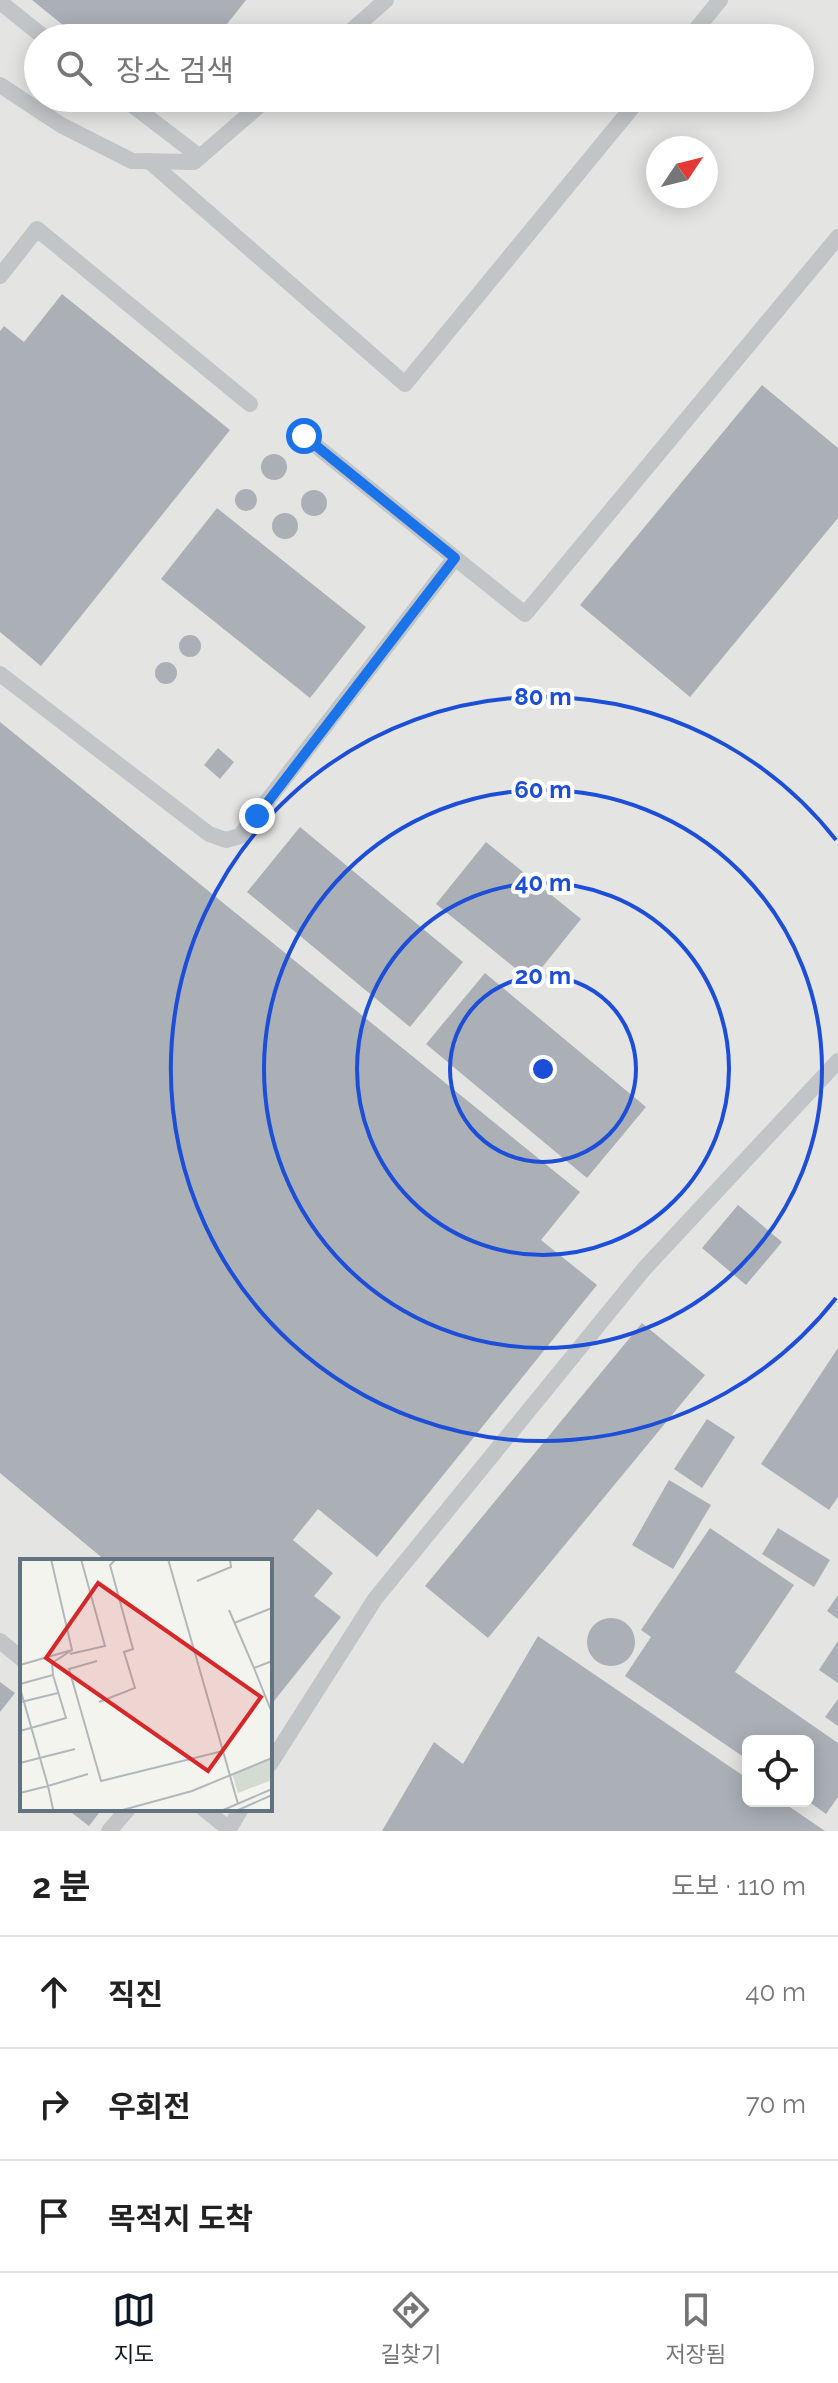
<!DOCTYPE html>
<html lang="ko">
<meta charset="utf-8">
<style>
:root{--surface:#fff;--page:#f2f2f2;--text:#222;--muted:#767676;--line:#e0e0e0;--accent:#111827}
body{margin:0;font-family:Raleway,"Noto Sans KR",sans-serif;background:var(--page);color:var(--text)}
.controls{position:absolute;right:24px;bottom:24px;display:grid;overflow:hidden;border-radius:12px;box-shadow:0 4px 20px #0003}
.controls button{width:72px;height:72px;display:grid;place-items:center;padding:0;border:0;border-bottom:2px solid var(--line);background:var(--surface);color:var(--text);font:40px sans-serif}
.compass{position:absolute;left:646px;top:136px;width:72px;height:72px;border-radius:50%;background:var(--surface);box-shadow:0 4px 20px #0003;rotate:55deg}
.stop{position:absolute;width:24px;height:24px;margin:-18px;border:6px solid #1a73e8;border-radius:50%;background:#fff}
.stop.end{background:#1a73e8;border-color:#fff;box-shadow:0 2px 8px #0008}
.list{margin:0;padding:0;list-style:none}
h2{display:flex;justify-content:space-between;align-items:center;height:104px;margin:0;padding:0 32px;font-size:34px}
h2 small{font-size:26px;font-weight:400;color:var(--muted)}
.list li{display:grid;grid-template-columns:52px 1fr auto;gap:24px;align-items:center;box-sizing:border-box;height:112px;padding:0 32px;border-top:2px solid var(--line)}
.list b{display:block;font-size:30px;white-space:nowrap}
.list em{font-size:26px;font-style:normal;color:var(--muted)}
.icon{flex:none;width:44px;height:44px;fill:none;stroke:currentColor;stroke-width:2;stroke-linecap:round;stroke-linejoin:round}
.map{position:relative;flex:none;width:838px;height:1831px;overflow:hidden}
.search{position:absolute;background:var(--surface);box-shadow:0 4px 20px #0003;left:24px;right:24px;top:24px;height:88px;display:flex;align-items:center;gap:20px;box-sizing:border-box;padding:0 28px;border-radius:44px;color:var(--muted);font-size:30px}
.sheet{height:440px;background:var(--surface)}
nav{display:flex;justify-content:space-around;align-items:center;box-sizing:border-box;height:112px;border-top:2px solid var(--line);background:var(--surface);font-size:22px;color:var(--muted)}
nav a{display:grid;justify-items:center;gap:4px}
nav .on{color:var(--accent)}
.map>svg:first-child{display:block}
.built{fill:#e4e5e3;fill-rule:evenodd}
.building{fill:#aab0b6}
.lines{fill:none;stroke-linecap:round;stroke-linejoin:round}
.service{stroke:#c1c5c8;stroke-width:16}
.route{stroke:#1a73e8;stroke-width:10}
.ring{fill:none;stroke:#1d4ed8;stroke-width:4}
.inset-road{fill:none;stroke:#b1b8bc;stroke-width:2}
.view{fill:#d62828;fill-opacity:0.15;stroke:#d62828;stroke-width:4}
.inset-edge{fill:none;stroke:#637281;stroke-width:4}
.centre{fill:#1d4ed8;stroke:#fff;stroke-width:4}
.ring-label{font-size:24px;text-anchor:middle;font-weight:bold;fill:#1d4ed8;stroke:#fff;stroke-width:8;stroke-linejoin:round;paint-order:stroke}
</style>
<div class="map">
<svg width="838" height="1831" viewBox="0 0 838 1831">
<rect width="100%" height="100%" fill="#f4f4ef"/>
<path class="built" d="M0,0H838V1831H0ZM38,38H800V98H38ZM658,148H706V196H658ZM22,1561H270V1809H22ZM748,1741H808V1801H748Z"/>
<g class="building">
<polygon points="32,0 246,0 216,38 79,38"/>
<polygon points="62,294 230,430 41,666 0,632 0,331 4,326 24,342"/>
<polygon points="762,385 838,448 838,518 690,697 580,605"/>
<circle cx="274" cy="467" r="13"/>
<circle cx="246" cy="500" r="11"/>
<circle cx="314" cy="503" r="13"/>
<polygon points="217,508 366,627 310,698 161,579"/>
<circle cx="285" cy="526" r="13"/>
<circle cx="190" cy="646" r="11"/>
<circle cx="166" cy="673" r="11"/>
<polygon points="0,722 580,1192 541,1240 597,1285 377,1557 318,1509 293,1540 333,1573 314,1596 341,1617 274,1701 270,1698 270,1561 106,1561 0,1473"/>
<polygon points="218,748 234,762 220,779 204,765"/>
<polygon points="300,827 463,962 410,1027 247,892"/>
<polygon points="486,842 581,919 531,981 436,904"/>
<polygon points="485,973 646,1107 587,1178 426,1044"/>
<polygon points="738,1205 782,1242 746,1285 702,1248"/>
<polygon points="642,1323 705,1375 488,1638 425,1586"/>
<polygon points="838,1348 838,1497 829,1510 761,1464"/>
<polygon points="707,1419 735,1437 702,1488 674,1469"/>
<polygon points="669,1480 711,1505 673,1569 632,1545"/>
<polygon points="710,1528 794,1585 735,1672 838,1743 838,1797 826,1814 808,1801 808,1741 748,1741 748,1760 625,1676 651,1637 641,1630"/>
<polygon points="778,1528 830,1560 814,1587 762,1554"/>
<polygon points="838,1595 838,1619 827,1611"/>
<circle cx="611" cy="1642" r="24"/>
<polygon points="538,1636 748,1779 748,1801 781,1801 825,1831 382,1831 434,1742 463,1764"/>
<polygon points="838,1641 838,1683 819,1670"/>
<polygon points="0,1682 15,1693 0,1712"/>
<polygon points="838,1699 838,1726 825,1717"/>
<polygon points="75,1809 102,1809 89,1826 72,1813"/>
</g>
<g class="lines">
<g class="service">
<polyline points="0,2 45,38"/>
<polyline points="343,38 386,0"/>
<polyline points="689,38 720,0"/>
<polyline points="0,85 61,125 132,161 194,162 268,98"/>
<polyline points="123,98 200,157"/>
<polyline points="149,161 405,384 640,98"/>
<polyline points="0,276 37,229 250,404"/>
<polyline points="304,436 455,558"/>
<polyline points="0,674 209,834 226,840 240,836 455,558 525,614 838,237"/>
<polyline points="0,1641 22,1659"/>
<polyline points="270,1764 375,1599 644,1269 838,1061"/>
<polyline points="204,1809 229,1829 227,1831"/>
<polyline points="229,1829 241,1809"/>
<polyline points="109,1831 128,1809"/>
</g>
</g>
<g class="lines">
<polyline class="route" points="257,816 455,558 304,436"/>
</g>
<g class="ring">
<circle cx="543" cy="1069" r="93"/>
<circle cx="543" cy="1069" r="186"/>
<circle cx="543" cy="1069" r="279"/>
<path d="M836 1298A372 372 0 1 1 836 840"/>
</g>
<g transform="translate(20 1559)">
<rect width="252" height="252" fill="#f4f4ef"/>
<path d="M252,200V221L218,234L212,215Z" fill="#d4dbd1"/>
<path class="inset-road" d="M148,0L203,192M177,22L211,8L210,0M209,51L234,109M214,64L252,49M50,95L85,87L61,0M77,102L49,110L81,222L203,192L218,245M252,102L234,109L252,154M0,106L52,91M0,125L33,116L32,104L52,91L31,0M0,129L28,227L68,215M1,143L38,134M79,143L115,129L104,93L113,90L90,6L96,0M0,172L46,159L33,116M0,204L55,190M0,234L28,227L33,250M99,252L172,232L252,199M201,252L252,230M216,252L252,236"/>
<path class="view" d="M78,24L241,138L188,212L26,99Z"/>
<rect width="252" height="252" class="inset-edge"/>
</g>
<circle cx="543" cy="1069" r="12" class="centre"/>
<g class="ring-label">
<text x="543" y="705">80 m</text>
<text x="543" y="798">60 m</text>
<text x="543" y="891">40 m</text>
<text x="543" y="984">20 m</text>
</g>
</svg>
<div class="controls">
<button><svg class="icon" aria-label="locate" viewBox="0 0 24 24"><circle cx="12" cy="12" r="6"/><path d="M12 2v4M12 18v4M2 12h4M18 12h4"/></svg></button>
</div>
<svg class="compass" viewBox="-18 -18 36 36"><path d="M0-13l5 13h-10z" fill="#e53935"/><path d="M0 13l5-13h-10z" fill="#767676"/></svg>
<div class="stop" style="left:304px;top:436px"></div>
<div class="stop end" style="left:257px;top:816px"></div>
<div class="search"><svg class="icon" aria-label="search" viewBox="0 0 24 24"><circle cx="10" cy="10" r="6"/><path d="M15 15l6 6"/></svg>장소 검색</div>
</div>
<section class="sheet">
<h2>2 분<small>도보 · 110 m</small></h2>
<ul class="list">
<li><svg class="icon" aria-label="ahead" viewBox="0 0 24 24"><path d="M12 20V5M6 11l6-6 6 6"/></svg><div><b>직진</b></div><em>40 m</em></li>
<li><svg class="icon" aria-label="right" viewBox="0 0 24 24"><path d="M7 20v-9h11M14 6l5 5-5 5"/></svg><div><b>우회전</b></div><em>70 m</em></li>
<li><svg class="icon" aria-label="arrive" viewBox="0 0 24 24"><path d="M6 21V4h12l-3 4 3 4H6"/></svg><div><b>목적지 도착</b></div></li>
</ul>
</section>
<nav>
<a class="on"><svg class="icon" aria-label="map" viewBox="0 0 24 24"><path d="M3 6l6-2 6 2 6-2v14l-6 2-6-2-6 2zM9 4v14M15 6v14"/></svg>지도</a>
<a><svg class="icon" aria-label="directions" viewBox="0 0 24 24"><path d="M12 3l9 9-9 9-9-9zM9 14v-3h6M13 9l2 2-2 2"/></svg>길찾기</a>
<a><svg class="icon" aria-label="saved" viewBox="0 0 24 24"><path d="M7 4h10v16l-5-4-5 4z"/></svg>저장됨</a>
</nav>
